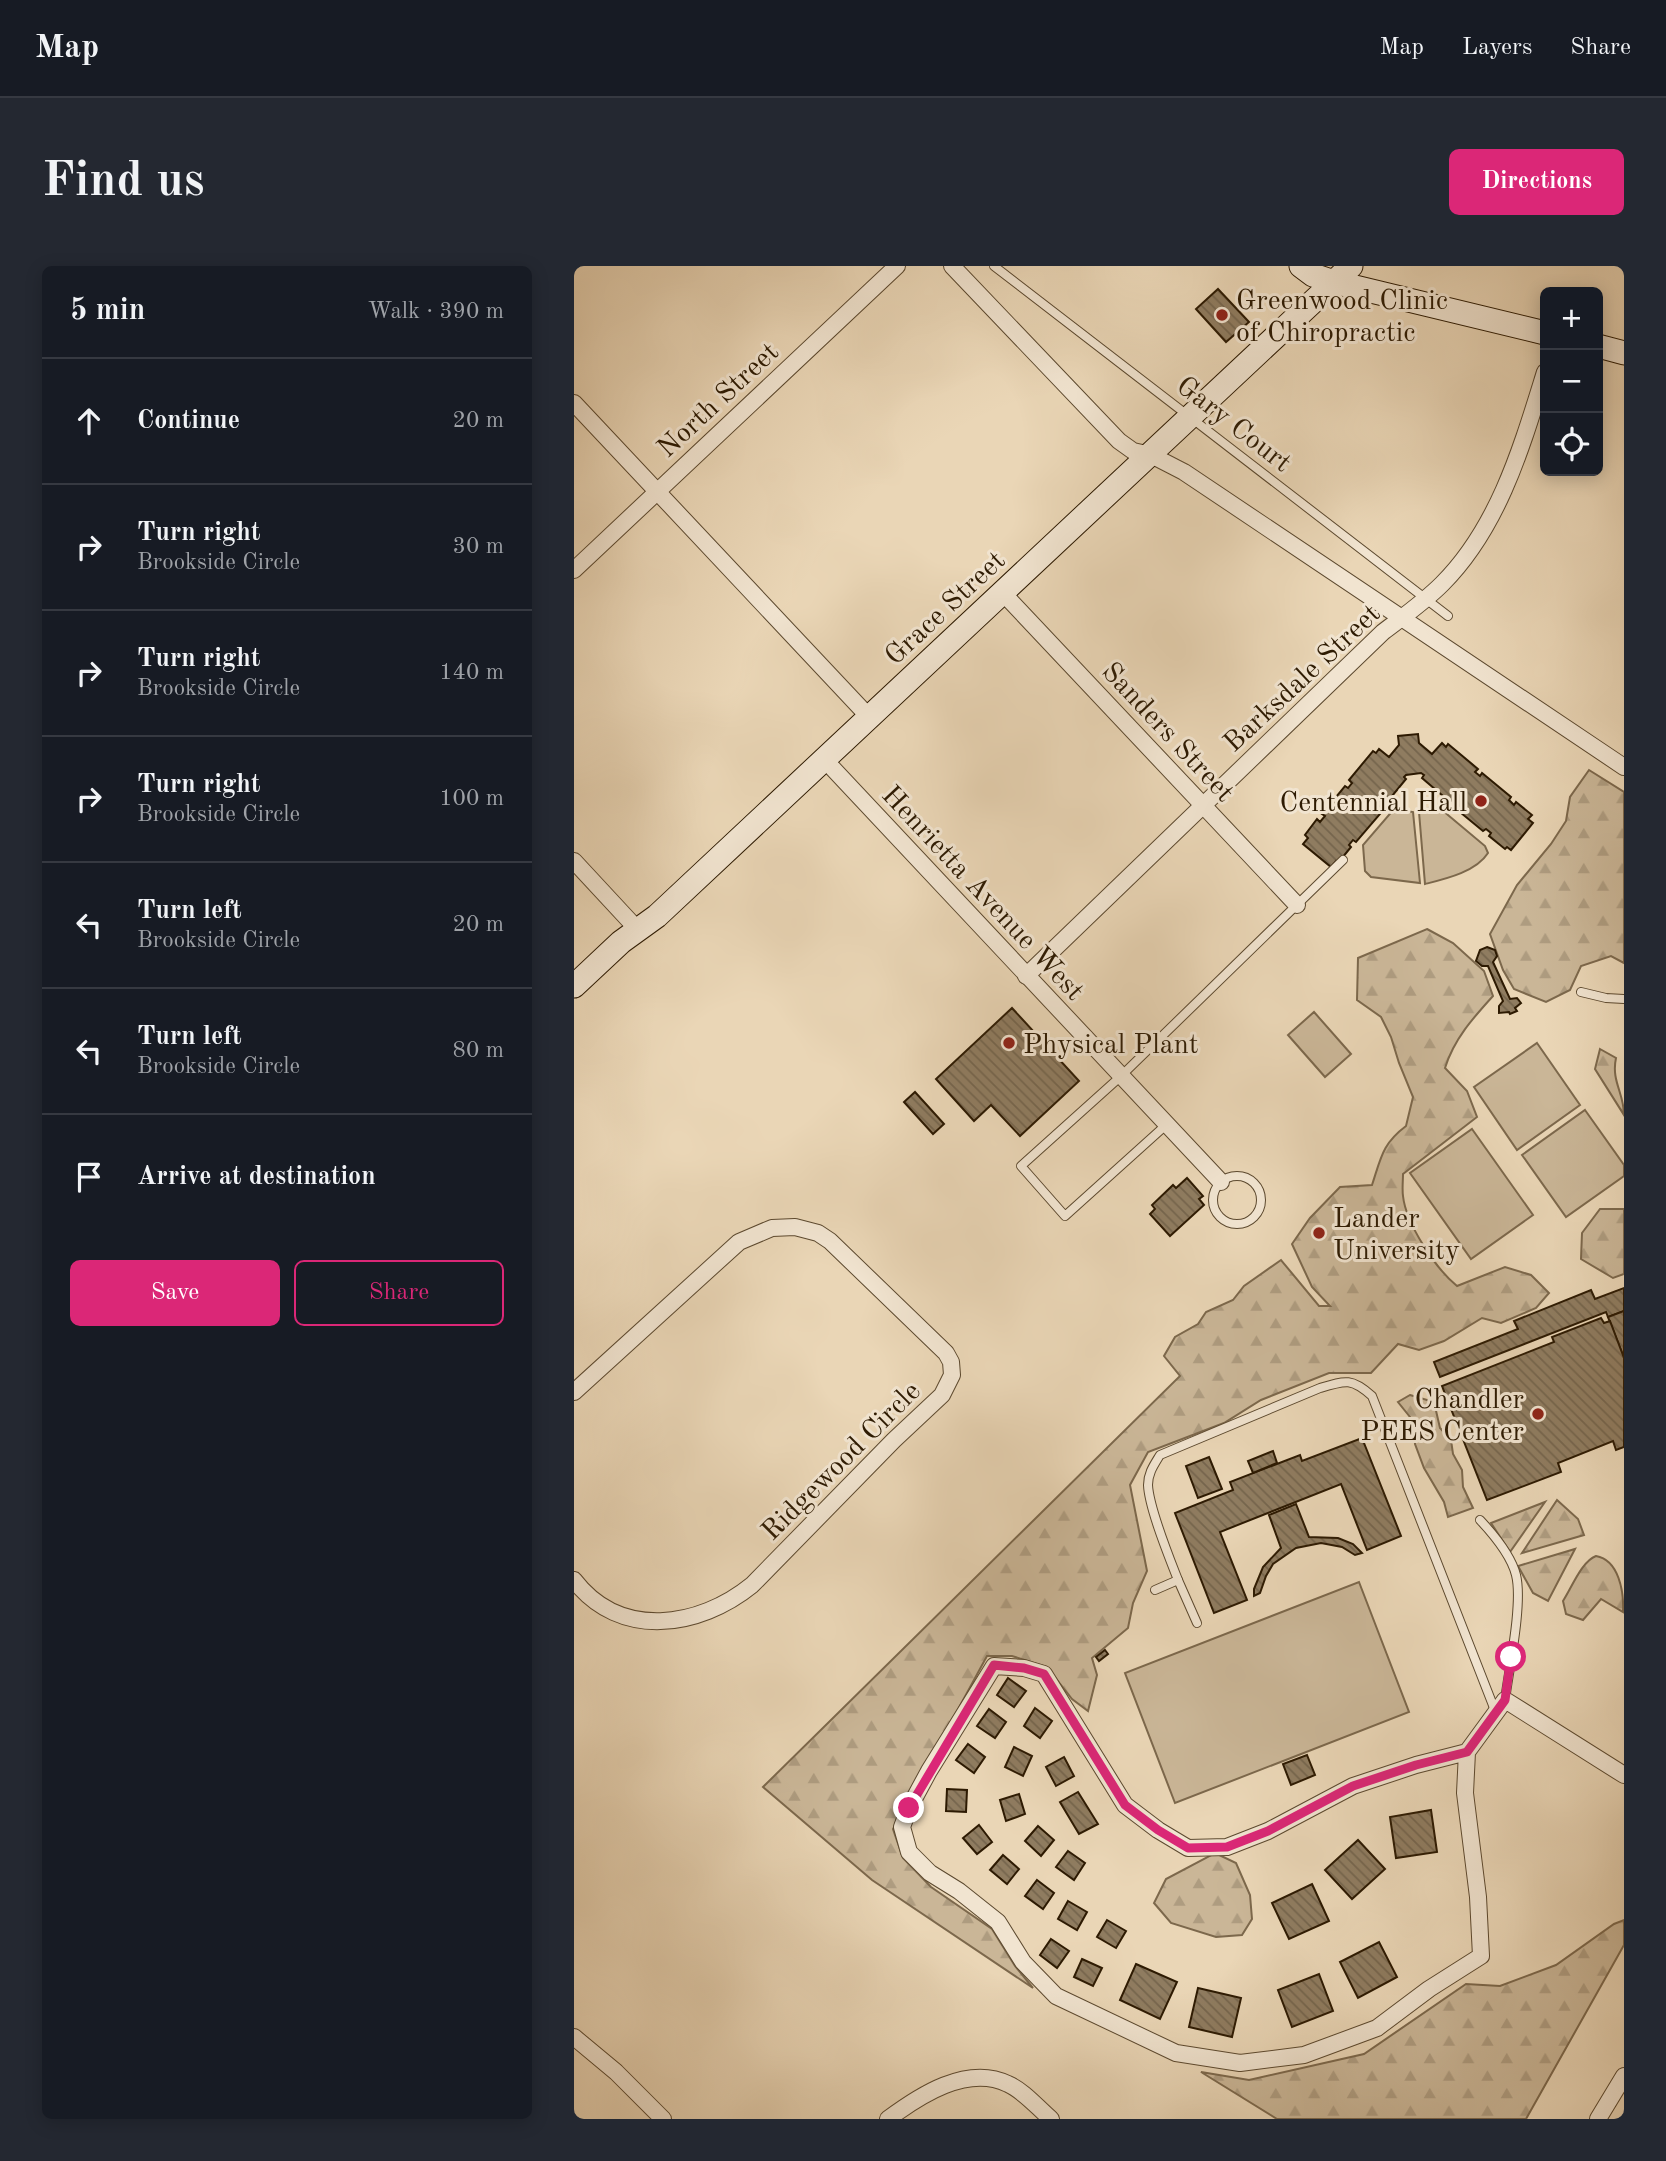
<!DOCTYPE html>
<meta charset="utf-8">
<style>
:root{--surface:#171b24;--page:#242831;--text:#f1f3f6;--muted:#9ea1a6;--line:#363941;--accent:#db2777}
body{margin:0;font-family:"Old Standard TT",serif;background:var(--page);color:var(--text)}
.controls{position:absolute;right:21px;top:21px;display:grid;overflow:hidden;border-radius:10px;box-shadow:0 4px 18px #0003}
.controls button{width:63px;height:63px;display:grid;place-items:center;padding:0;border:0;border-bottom:2px solid var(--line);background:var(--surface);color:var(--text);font:35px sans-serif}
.stop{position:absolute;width:21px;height:21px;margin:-16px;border:5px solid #db2777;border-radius:50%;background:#fff}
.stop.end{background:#db2777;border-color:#fff;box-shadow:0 2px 7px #0008}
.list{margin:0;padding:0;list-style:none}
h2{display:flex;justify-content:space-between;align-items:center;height:91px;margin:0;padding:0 28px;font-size:30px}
h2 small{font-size:23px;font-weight:400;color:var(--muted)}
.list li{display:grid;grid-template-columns:46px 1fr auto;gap:21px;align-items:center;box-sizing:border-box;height:126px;padding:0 28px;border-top:2px solid var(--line)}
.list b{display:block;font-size:26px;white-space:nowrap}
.list p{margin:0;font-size:23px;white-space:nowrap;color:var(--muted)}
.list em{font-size:23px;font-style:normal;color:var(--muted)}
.actions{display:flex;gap:14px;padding:21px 28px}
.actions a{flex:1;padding:16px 0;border:2px solid var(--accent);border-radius:10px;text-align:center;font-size:24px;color:var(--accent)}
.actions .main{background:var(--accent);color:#fff}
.icon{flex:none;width:38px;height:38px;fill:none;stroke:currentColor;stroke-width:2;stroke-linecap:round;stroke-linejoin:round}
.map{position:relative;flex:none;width:1050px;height:1853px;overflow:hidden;border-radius:10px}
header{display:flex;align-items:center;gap:42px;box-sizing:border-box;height:98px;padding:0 35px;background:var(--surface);border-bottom:2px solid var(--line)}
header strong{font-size:33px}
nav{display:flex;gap:38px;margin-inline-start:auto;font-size:24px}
.intro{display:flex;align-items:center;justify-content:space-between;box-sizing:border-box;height:168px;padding:0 42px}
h1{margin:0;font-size:49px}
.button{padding:18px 32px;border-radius:10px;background:var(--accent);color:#fff;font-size:24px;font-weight:700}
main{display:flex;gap:42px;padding:0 42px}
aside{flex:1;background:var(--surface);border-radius:10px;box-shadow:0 4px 18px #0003}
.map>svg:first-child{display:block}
.green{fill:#cab697;stroke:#7c684c;stroke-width:2}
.forest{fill:url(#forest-firs);stroke:#7c684c;stroke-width:2}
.building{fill:url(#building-back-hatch);stroke:#2d1a02;stroke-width:2}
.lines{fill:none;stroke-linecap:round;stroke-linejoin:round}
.lane-casing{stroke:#5c492f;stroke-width:10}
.street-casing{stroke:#5c492f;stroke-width:18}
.secondary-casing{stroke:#2d1a02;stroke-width:25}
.lane{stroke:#f1e4d0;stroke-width:8}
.street{stroke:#f1e4d0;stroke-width:16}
.secondary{stroke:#f1e4d0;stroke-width:23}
.route{stroke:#db2777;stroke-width:9}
.poi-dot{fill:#8f2418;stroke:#f1e4d0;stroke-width:2.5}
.labels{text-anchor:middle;stroke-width:6;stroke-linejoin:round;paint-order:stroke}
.poi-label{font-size:28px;fill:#2d1a02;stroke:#f1e4d0;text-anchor:start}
.street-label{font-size:28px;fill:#2d1a02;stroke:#f1e4d0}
</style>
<header>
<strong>Map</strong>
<nav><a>Map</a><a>Layers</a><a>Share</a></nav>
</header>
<div class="intro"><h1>Find us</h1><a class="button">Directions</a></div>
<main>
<aside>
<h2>5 min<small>Walk · 390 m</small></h2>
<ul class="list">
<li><svg class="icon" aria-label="ahead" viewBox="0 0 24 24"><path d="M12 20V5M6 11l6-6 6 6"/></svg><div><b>Continue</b></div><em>20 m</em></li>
<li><svg class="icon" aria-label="right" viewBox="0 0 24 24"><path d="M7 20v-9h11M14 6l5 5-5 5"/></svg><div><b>Turn right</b><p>Brookside Circle</p></div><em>30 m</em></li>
<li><svg class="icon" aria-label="right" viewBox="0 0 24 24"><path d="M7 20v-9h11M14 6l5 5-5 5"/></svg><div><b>Turn right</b><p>Brookside Circle</p></div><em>140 m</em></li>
<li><svg class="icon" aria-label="right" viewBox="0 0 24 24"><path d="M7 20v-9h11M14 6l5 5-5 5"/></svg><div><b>Turn right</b><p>Brookside Circle</p></div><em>100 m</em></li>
<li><svg class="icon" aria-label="left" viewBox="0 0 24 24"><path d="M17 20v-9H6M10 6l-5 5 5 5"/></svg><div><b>Turn left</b><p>Brookside Circle</p></div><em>20 m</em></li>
<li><svg class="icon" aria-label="left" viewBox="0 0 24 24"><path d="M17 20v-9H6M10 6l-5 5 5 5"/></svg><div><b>Turn left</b><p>Brookside Circle</p></div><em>80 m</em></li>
<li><svg class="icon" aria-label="arrive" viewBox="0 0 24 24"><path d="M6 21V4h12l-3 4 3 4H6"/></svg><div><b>Arrive at destination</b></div></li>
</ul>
<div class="actions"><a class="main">Save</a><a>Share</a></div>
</aside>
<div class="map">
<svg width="1050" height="1853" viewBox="0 0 1050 1853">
<defs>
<pattern id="forest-firs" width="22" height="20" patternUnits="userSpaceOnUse" patternTransform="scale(1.75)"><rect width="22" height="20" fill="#cab697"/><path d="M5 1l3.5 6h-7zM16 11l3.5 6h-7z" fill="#ae9c80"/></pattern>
<pattern id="building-back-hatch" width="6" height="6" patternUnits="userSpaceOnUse" patternTransform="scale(1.75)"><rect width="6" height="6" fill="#8f7c60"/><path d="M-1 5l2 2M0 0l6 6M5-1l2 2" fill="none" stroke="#75654d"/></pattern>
</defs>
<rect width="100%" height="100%" fill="#ead6b6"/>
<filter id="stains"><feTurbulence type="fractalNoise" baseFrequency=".00286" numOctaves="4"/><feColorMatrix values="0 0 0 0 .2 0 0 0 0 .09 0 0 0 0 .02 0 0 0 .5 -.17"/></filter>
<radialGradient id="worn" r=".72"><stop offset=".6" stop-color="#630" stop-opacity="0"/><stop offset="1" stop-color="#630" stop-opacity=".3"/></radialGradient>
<g class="green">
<path d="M862,539L911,580L914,587C902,606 871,613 851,618L845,546Z"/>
<polygon points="820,543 839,546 846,617 797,611 791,605 789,579"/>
<polygon points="740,746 777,788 751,811 714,769"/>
<polygon points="963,777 1006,839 943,884 900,821"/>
<polygon points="1011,844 1050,899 1050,910 992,951 948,889"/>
<polygon points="898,863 959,949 897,993 836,907"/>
<polygon points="785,1316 835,1446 601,1537 551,1407"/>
</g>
<g class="forest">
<polygon points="1015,504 1050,526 1050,697 1037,690 1007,700 996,724 972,736 940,723 929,704 916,668 943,619 977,578 992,555 996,531"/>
<path d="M853,663L879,677L910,705L919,730C899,752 880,773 871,802L893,825L903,851L829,908C829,915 828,923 829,930C832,958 862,1003 883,1020L931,1001L957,1009L975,1027L962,1042L927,1057L908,1052L870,1075L845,1084L824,1078L797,1107H755L687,1134L650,1157L574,1186L556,1219L573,1305L559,1337L554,1362L518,1392L523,1409L514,1445L498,1433L473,1401L438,1390H413L319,1563L329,1592L357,1621L418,1663L441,1700L459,1722L298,1614L189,1521L606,1110L590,1090L601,1071L624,1058L632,1046L659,1034L670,1020L707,994L745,1040H756L738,1021L718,978L736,952L766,921L798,919C807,892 808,878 832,860L839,831L825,797L817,771L807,751L783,734L784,692Z"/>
<path d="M1026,783L1042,792C1037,815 1050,827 1050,849L1021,803Z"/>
<polygon points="1026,943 1050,943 1050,1008 1039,1012 1007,993 1008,967"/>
<polygon points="836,1129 860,1136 866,1162 877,1174 879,1188 888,1204 889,1221 899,1242 874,1251 870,1236 850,1202 841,1178 840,1156 824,1136"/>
<polygon points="983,1234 1004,1253 1010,1269 948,1287"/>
<polygon points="971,1236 936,1286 917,1257"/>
<polygon points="1001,1283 974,1335 959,1327 944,1300"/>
<path d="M1022,1290C1045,1294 1050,1326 1049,1346L1027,1333L1009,1354L992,1348L989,1335C998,1321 1008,1295 1022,1290Z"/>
<polygon points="641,1587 662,1597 676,1629 678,1653 668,1669 642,1671 597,1657 580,1637 592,1613"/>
<polygon points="1050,1654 1050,1679 952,1853 703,1853 627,1806 675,1814 790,1788 892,1718 926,1720 982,1699 1040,1658"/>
</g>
<g class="building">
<polygon points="644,23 675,56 652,76 622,43"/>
<polygon points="844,468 845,477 858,488 868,477 872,481 874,478 904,503 901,506 906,510 908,507 937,531 935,534 940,539 942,536 958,549 954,553 959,557 937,584 933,581 931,583 915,570 917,567 912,563 909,565 881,542 884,539 878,534 876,536 848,512 850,509 847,507 832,509 830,511 832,513 809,541 807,539 802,545 806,548 782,576 779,574 775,579 777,581 764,597 762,595 757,601 729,578 734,572 731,569 743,553 746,556 751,550 748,548 771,520 774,522 778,517 775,514 799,485 802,487 805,483 815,491 825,479 824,470"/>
<polygon points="913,681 921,684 923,690 919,696 936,733 943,732 947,737 941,742 943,745 936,748 935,746 925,747 925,740 929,735 914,700 908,700 902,695 906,684"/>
<polygon points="438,742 505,815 446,870 417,839 400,855 362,813"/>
<polygon points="341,826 370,858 359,868 330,836"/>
<polygon points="613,912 629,930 625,933 630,939 596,970 576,948 581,943 578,939 599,919 602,922"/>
<polygon points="1050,1022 1050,1045 1034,1051 1032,1046 866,1111 860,1096 944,1063 940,1055 1017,1024 1021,1033"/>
<polygon points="1050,1045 1050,1092 1034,1051"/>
<polygon points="1027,1052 1030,1057 1036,1055 1050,1092 1050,1181 1042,1184 1039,1175 984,1197 987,1206 913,1234 868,1120 980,1076 978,1071"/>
<polygon points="788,1172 827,1270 793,1284 767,1218 646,1266 673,1334 640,1347 601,1247 659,1224 656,1216 726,1189 728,1195"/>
<polygon points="699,1185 703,1197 679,1207 674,1195"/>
<polygon points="635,1191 648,1223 624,1232 612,1200"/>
<polygon points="722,1238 735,1271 764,1272 779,1278 788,1287 781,1289 768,1281 747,1277 722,1282 699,1298 692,1310 686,1327 680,1330 680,1323 689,1301 707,1282 695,1249"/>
<polygon points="531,1384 534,1388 525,1395 522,1391"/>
<polygon points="434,1412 452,1425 440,1441 423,1429"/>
<polygon points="461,1442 478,1455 466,1472 450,1460"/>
<polygon points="415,1443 432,1456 421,1472 403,1460"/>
<polygon points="394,1478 411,1491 400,1507 382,1494"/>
<polygon points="440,1481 458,1490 449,1510 431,1501"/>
<polygon points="733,1489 741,1509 717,1519 709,1498"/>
<polygon points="490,1491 500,1510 482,1520 472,1501"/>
<polygon points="373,1523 393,1524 392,1546 372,1545"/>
<polygon points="504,1526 524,1558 505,1568 486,1536"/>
<polygon points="445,1528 451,1548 432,1555 426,1534"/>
<polygon points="857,1544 863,1586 822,1592 816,1551"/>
<polygon points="405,1559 418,1576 403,1588 389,1572"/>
<polygon points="464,1560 480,1574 467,1590 451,1575"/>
<polygon points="784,1574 811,1603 778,1633 751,1604"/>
<polygon points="494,1585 511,1597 500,1614 482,1601"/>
<polygon points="429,1589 445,1603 433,1618 416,1604"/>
<polygon points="463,1614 480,1627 469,1643 451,1630"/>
<polygon points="738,1618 755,1655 715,1673 698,1637"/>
<polygon points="494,1635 513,1646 503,1664 484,1653"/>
<polygon points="533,1654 552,1665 542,1682 523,1671"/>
<polygon points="477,1673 495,1685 483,1702 466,1689"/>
<polygon points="805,1676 823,1711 784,1732 766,1696"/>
<polygon points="508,1693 528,1702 519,1720 500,1711"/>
<polygon points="562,1698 603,1716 586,1753 546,1734"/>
<polygon points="745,1708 759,1745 718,1761 704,1724"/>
<polygon points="624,1722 667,1732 658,1771 615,1761"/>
</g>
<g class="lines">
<g class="lane-casing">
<g id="lane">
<polyline points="420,0 874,350"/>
<polyline points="1007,726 1032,732 1050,733"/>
<polyline points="592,859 491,950 447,900 546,811 769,594"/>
<circle cx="663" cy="934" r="24"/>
<path d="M906,1254C920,1269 937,1289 942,1309C949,1337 935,1403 931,1434"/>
<polyline points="604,1314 623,1357"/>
<path d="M581,1324L604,1314C595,1291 575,1242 574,1219C574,1207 580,1199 586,1189L746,1122C772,1114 778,1112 798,1130L922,1447"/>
</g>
</g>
<g class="street-casing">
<g id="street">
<polyline points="378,0 545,175 559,185 577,189 610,206 1050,501"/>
<polyline points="0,137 296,452"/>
<polyline points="0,304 323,0"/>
<polyline points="429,327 723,639"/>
<polyline points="250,493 647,916"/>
<polyline points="0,595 64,664"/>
<path d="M452,710L809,366C830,350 850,336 868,318C925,261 948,180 971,106"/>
<path d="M0,1126L165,976L198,962L221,961L244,967L256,975L372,1087L377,1096L378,1109L368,1129L320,1174L178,1319C125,1362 46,1374 0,1314"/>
<polyline points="893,1486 842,1499 779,1520 694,1565 653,1581 614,1582 584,1564 551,1539 470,1408 450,1402 420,1400 355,1505 335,1542 328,1561 335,1586 356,1607 385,1625 424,1656 449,1696 482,1730 602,1787 666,1797 730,1789 803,1762 855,1723 907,1690 904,1631 891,1527 893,1486 931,1434 1050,1509"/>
<polyline points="0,1771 42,1806 89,1853"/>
<path d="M314,1853C345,1830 393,1798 434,1818C450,1825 464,1842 477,1853"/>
<polyline points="1024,1853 1050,1810"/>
</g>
</g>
<g class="secondary-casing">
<g id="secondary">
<polyline points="727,0 739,9 760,16 971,67"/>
<polyline points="1024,80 1050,87"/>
<polyline points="0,720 47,676 83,650 777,0"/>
</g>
</g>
<use href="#lane" class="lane"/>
<use href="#street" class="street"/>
<use href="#secondary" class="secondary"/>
</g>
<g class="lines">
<polyline class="route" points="335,1542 420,1399 450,1402 470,1408 551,1539 584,1564 614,1582 653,1581 694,1565 779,1520 842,1499 893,1486 931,1434 937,1391"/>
</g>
<g class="poi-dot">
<circle cx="648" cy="49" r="7"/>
<circle cx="907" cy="535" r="7"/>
<circle cx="435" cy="777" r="7"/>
<circle cx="745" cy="967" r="7"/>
<circle cx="964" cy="1148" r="7"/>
</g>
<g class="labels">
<g class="poi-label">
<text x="662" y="43">Greenwood Clinic<tspan x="662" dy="32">of Chiropractic</tspan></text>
<text x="893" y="545" text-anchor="end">Centennial Hall</text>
<text x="449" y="787">Physical Plant</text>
<text x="759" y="961">Lander<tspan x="759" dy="32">University</tspan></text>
<text x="950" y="1142" text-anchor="end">Chandler<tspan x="950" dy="32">PEES Center</tspan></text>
</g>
<g class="street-label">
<text transform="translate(143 133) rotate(-43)" y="10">North Street</text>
<text transform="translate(661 157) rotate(38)" y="10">Gary Court</text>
<text transform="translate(370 341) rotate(-43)" y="10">Grace Street</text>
<text transform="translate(727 411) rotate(-43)" y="10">Barksdale Street</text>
<text transform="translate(595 465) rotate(47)" y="10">Sanders Street</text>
<text transform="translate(410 626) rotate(47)" y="10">Henrietta Avenue West</text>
<text transform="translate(266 1194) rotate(-45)" y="10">Ridgewood Circle</text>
</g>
</g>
<rect width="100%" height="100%" filter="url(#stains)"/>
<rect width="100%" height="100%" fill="url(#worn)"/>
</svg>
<div class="controls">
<button>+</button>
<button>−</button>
<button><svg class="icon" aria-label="locate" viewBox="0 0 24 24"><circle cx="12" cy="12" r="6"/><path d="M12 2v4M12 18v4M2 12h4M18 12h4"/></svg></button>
</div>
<div class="stop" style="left:937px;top:1391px"></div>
<div class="stop end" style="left:335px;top:1542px"></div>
</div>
</main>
